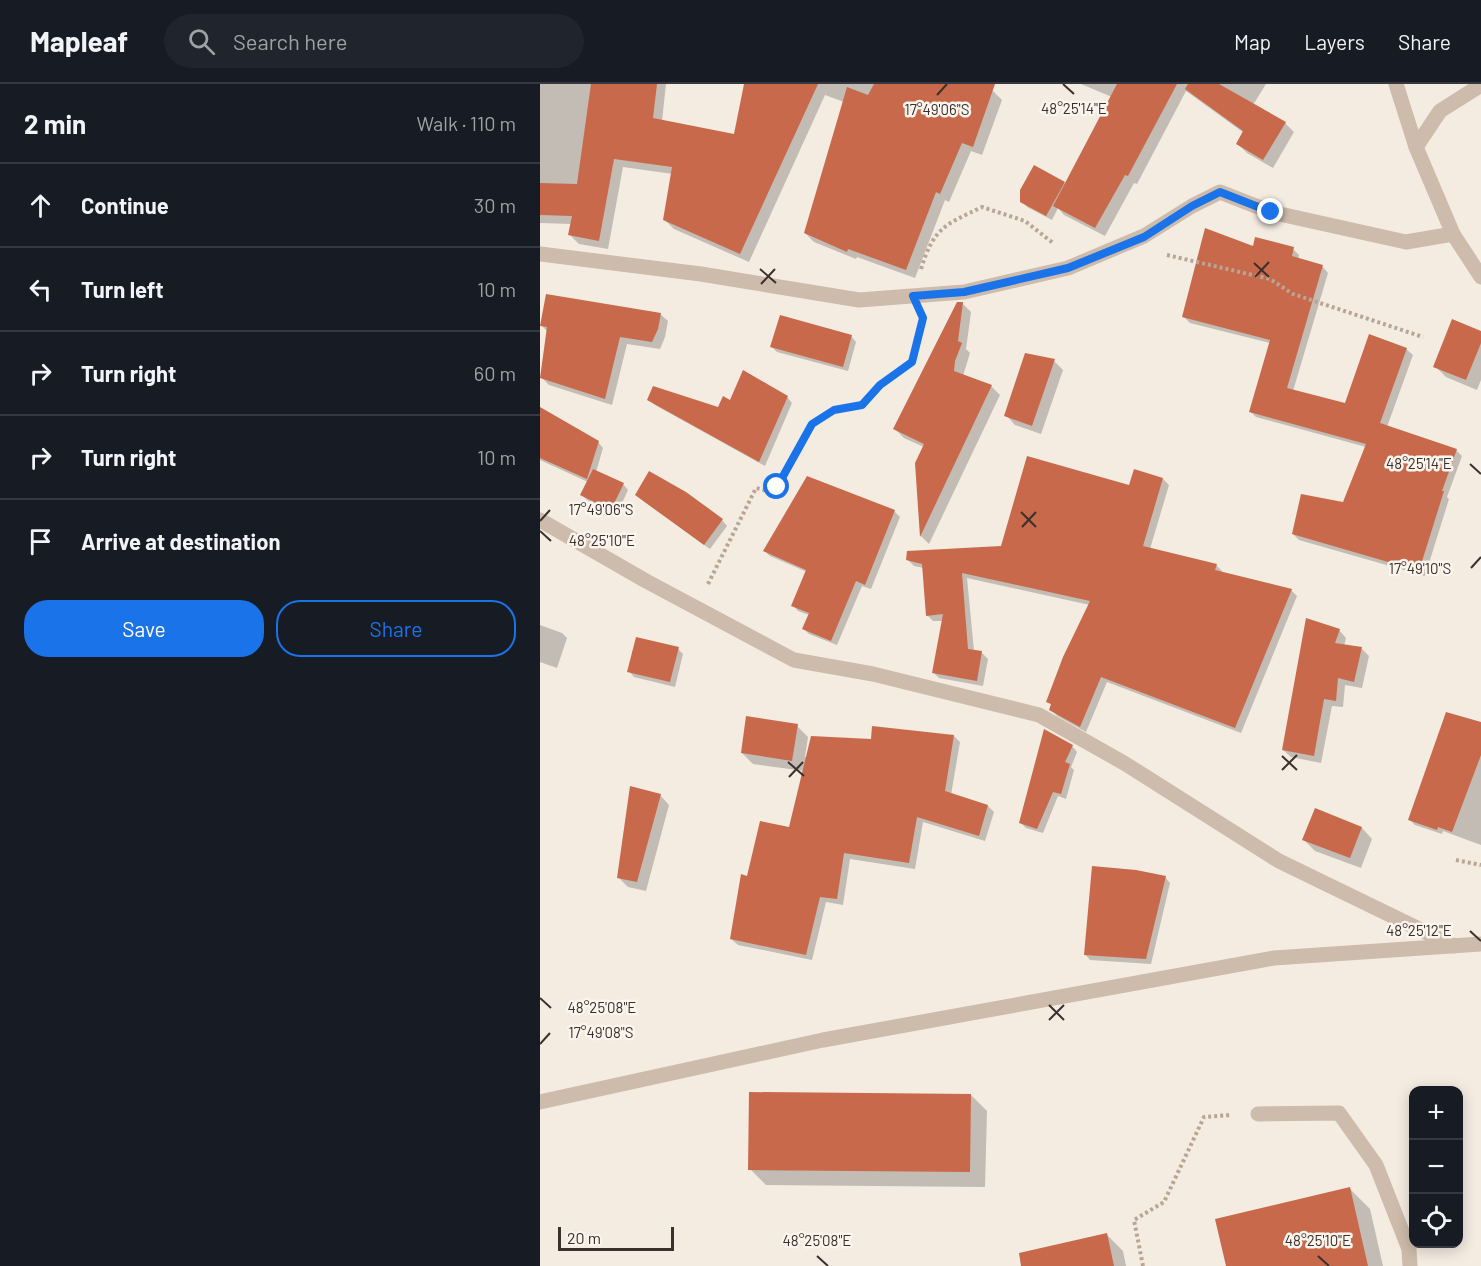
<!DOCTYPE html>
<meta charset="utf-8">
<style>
:root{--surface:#171b24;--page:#20242c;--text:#f1f3f6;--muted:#9ea1a6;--line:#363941;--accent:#1a73e8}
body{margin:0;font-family:Barlow,sans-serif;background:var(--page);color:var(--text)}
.controls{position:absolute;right:18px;bottom:18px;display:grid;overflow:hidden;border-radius:12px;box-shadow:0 3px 15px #0003}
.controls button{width:54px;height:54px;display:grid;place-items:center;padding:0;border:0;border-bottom:2px solid var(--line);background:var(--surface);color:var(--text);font:30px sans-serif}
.scale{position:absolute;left:18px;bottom:15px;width:116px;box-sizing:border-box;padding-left:6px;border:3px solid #3b302b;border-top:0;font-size:16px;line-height:21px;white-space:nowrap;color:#3b302b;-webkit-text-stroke:4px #fbf5ee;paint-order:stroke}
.stop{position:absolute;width:18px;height:18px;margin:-14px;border:4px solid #1a73e8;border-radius:50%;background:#fff}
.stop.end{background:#1a73e8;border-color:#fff;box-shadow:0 2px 6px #0008}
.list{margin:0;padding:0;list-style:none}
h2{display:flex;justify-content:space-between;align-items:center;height:78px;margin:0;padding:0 24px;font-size:26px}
h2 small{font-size:20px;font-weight:400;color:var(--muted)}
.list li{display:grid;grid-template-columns:39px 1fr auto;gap:18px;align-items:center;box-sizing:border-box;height:84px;padding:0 24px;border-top:2px solid var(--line)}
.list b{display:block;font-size:22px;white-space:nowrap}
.list em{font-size:20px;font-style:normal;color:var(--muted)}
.actions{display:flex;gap:12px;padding:18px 24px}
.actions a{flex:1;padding:14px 0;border:2px solid var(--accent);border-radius:24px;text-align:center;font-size:21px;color:var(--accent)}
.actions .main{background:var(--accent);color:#fff}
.icon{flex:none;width:33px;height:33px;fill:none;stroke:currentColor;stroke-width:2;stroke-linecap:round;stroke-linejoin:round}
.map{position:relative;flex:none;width:941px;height:1182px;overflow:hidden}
header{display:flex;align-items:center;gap:36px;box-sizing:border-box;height:84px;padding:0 30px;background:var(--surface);border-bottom:2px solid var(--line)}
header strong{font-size:28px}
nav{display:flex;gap:33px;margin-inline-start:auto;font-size:21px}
.search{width:420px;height:54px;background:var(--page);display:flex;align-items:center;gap:15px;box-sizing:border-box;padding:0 21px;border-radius:33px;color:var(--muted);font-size:22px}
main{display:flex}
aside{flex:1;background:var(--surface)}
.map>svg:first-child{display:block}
.shadow{fill:#0003}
.building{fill:#c8694b}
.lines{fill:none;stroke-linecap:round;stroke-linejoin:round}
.path{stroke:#b9a596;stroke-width:4;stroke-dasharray:3 3;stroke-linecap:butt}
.lane{stroke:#cdbbac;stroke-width:15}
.street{stroke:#cdbbac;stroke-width:15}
.route{stroke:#1a73e8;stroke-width:8}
.ticks{fill:none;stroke:#3b302b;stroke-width:2}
.ticks-label{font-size:15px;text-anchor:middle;fill:#3b302b;stroke:#fbf5ee;stroke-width:5;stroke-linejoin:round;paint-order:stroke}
</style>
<header>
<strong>Mapleaf</strong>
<div class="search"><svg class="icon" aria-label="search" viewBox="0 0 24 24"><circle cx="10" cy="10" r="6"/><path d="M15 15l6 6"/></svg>Search here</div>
<nav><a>Map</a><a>Layers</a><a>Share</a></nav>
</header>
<main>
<aside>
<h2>2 min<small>Walk · 110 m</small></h2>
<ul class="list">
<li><svg class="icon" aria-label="ahead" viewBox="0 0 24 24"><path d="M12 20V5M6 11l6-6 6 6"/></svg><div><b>Continue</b></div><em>30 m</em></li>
<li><svg class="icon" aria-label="left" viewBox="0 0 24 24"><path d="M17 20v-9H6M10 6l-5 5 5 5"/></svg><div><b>Turn left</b></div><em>10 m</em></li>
<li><svg class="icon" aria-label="right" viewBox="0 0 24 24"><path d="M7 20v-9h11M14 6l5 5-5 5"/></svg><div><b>Turn right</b></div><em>60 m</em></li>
<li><svg class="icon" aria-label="right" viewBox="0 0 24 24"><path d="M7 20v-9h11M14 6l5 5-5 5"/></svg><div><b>Turn right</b></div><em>10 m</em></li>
<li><svg class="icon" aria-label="arrive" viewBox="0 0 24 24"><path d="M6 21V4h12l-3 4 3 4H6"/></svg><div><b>Arrive at destination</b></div></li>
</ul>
<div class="actions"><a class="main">Save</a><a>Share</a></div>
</aside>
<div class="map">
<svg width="941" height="1182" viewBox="0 0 941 1182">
<rect width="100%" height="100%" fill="#f4ebe1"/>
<g class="shadow">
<polygon points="0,0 126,0 122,37 195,52 205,0 438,0 453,7 462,16 442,71 431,67 409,118 405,116 375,194 317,173 316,175 274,158 265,149 304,18 285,11 209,178 134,145 125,136 133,90 83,83 68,165 39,160 30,151 32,140 0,139"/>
<polygon points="541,0 726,0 713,21 745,39 754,48 733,84 707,69 698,60 704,49 646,7 597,100 594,99 565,152 524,131 518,124 512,136 487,123 482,117 524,99 526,101 572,13"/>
<polygon points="714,164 753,165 759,171 758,176 782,182 788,189 753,307 806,321 866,265 873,271 847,343 916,366 922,372 907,413 909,415 885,492 759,456 753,450 804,420 826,363 716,333 710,327 730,259 650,239 644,233"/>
<polygon points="422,219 431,228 426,265 430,269 423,292 451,302 460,311 389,460 381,452 376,379 384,363 364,354 355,345"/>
<polygon points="120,230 128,237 125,253 120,265 87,260 72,321 9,301 1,293 8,248 2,242"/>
<polygon points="941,248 941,296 937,306 906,293 895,282"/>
<polygon points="311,252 316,258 308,287 237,268 232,263"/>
<polygon points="514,277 523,286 501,350 475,341 466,331"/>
<polygon points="247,313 252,319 225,382 115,321 109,316 178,325 191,318"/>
<polygon points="0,341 58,358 63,364 56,388 83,400 88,406 77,430 47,416 42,411 48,398 0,376"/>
<polygon points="623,395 629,401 610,465 676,481 682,487 682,489 751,506 757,512 701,649 567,598 546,648 517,632 511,625 512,622 508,617 550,521 427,494 434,567 442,569 448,575 443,602 399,594 393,588 403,537 393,537 387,531 384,484 374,482 368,476 462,463 590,403"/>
<polygon points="102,416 182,436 187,442 170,465"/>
<polygon points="354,427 360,433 331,505 322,502 297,561 269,550 264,545 269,531 258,527 253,521 267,488 230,472 225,467"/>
<polygon points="0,541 22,549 27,554 17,584 0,578"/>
<polygon points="799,546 806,554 804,562 822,565 829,572 822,604 805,601 803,623 792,622 781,679 751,673 743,666"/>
<polygon points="138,565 143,570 135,603 94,593 89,587"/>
<polygon points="941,639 941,761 903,747 902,750 875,741 870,736"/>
<polygon points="257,642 268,653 265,673 267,673 332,657 414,652 420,658 411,711 448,722 454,728 445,757 383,738 375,785 310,775 303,821 286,818 272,876 198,861 191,855 208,794 250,745 264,687 213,680 202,669"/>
<polygon points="532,662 537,668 531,683 534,686 526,715 518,712 503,749 486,744 481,739"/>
<polygon points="120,711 129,721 106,807 88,803 79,794"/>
<polygon points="776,726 822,744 832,755 821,784 775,767 764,756"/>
<polygon points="625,793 630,799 611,880 550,876 545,870"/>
<polygon points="431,1011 447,1027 445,1103 226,1101 210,1085"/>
<polygon points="810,1105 830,1125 843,1182 687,1182"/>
<polygon points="567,1151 583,1167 586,1182 500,1182"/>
</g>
<g class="building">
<polygon points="51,0 117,0 113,34 194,50 204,0 278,0 200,170 123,136 132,83 74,75 59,157 28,151 32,132 0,131 0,99 37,100"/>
<polygon points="334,0 455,0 433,63 422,59 400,110 396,108 366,186 308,165 307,168 264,149 307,3 328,11"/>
<polygon points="577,0 637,0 588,92 585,91 555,144 513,122"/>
<polygon points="648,0 679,0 746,38 723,76 696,60 703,47 645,5"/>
<polygon points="494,81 525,98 506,132 480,118 480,106"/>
<polygon points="665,144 713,162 715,153 754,163 752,172 783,181 747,304 805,319 829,250 867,264 840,339 917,365 902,407 904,407 879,487 752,450 761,410 803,418 826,360 709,328 730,256 642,233"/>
<polygon points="6,210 121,229 118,245 112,258 80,253 65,315 0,294 7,243 0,242"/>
<polygon points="417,218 423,218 418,257 422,259 415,277 414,287 452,301 380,453 375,379 384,360 353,345"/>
<polygon points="240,231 312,251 303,283 230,263"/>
<polygon points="912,235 941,247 941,259 926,296 893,283"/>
<polygon points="485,269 515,275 492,342 464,332"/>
<polygon points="203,286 248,312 219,378 107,316 113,302 178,323 183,312 190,316"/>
<polygon points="0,323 59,357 47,395 0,374"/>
<polygon points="487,372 589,401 594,385 623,394 603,462 677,480 675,486 752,505 695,644 561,593 540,643 509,626 511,620 506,618 523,573 550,517 422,489 428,565 442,567 437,597 392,589 403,530 386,532 382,480 366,476 367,467 461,462"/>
<polygon points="53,385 84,399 71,426 40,411"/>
<polygon points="109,387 146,408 183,435 164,461 95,411"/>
<polygon points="267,392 355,426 325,501 316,497 291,557 262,545 269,529 251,522 266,486 223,467"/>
<polygon points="766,534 800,545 795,559 822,563 814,598 798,594 796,617 784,615 774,672 742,666"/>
<polygon points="96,553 139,563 130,598 87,588"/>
<polygon points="906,628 941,638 941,671 912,748 898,743 897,746 868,736"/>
<polygon points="206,632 258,640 252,677 201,669"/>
<polygon points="332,642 414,651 405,707 448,721 439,752 377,733 369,779 304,769 297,815 280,813 266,871 190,855 201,790 207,792 220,737 249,743 271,652 331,655"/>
<polygon points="504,645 533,661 525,678 530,680 521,710 513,708 497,745 479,739"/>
<polygon points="90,702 121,710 97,798 77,794"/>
<polygon points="775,724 822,743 810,774 762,756"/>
<polygon points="552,782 596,786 626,792 606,875 544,871"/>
<polygon points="209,1008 431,1010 430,1088 208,1086"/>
<polygon points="810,1103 828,1182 686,1182 675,1135"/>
<polygon points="567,1149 574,1182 481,1182 479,1169"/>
</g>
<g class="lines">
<g class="path">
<polyline points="627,171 730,195 753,210 883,253"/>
<path d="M381,185C394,143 405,141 442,123L485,137L513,159"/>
<polyline points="168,500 216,404 228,407 238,403 272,340 294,326 322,321 340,301 372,278 381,240"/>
<polyline points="916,776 941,781"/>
<polyline points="603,1182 594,1136 624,1118 664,1033 691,1031"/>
</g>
<g class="lane">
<polyline points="876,63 900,27 941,1"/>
<polyline points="718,1030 799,1029 836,1081 869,1165 870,1182"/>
</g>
<g class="street">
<polyline points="856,0 876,63 913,150 941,193"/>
<polyline points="0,170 161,190 319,216 424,208 528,184 604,152 652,122 680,108 731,128 866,158 913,150"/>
<polyline points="0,436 106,497 254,576 333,590 499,631 584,679 739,777 914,862"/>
<polyline points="0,1018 283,956 734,874 941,860"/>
</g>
</g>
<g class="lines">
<polyline class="route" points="237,403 272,340 294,326 322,321 340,301 372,278 383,234 373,212 424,208 528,184 604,153 652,122 680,108 731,128"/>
</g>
<path class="ticks" d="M523,0L534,10M397,11L407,0M714,179L729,193M220,185L236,199M715,193L729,178M221,200L235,185M930,380L941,390M481,428L496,443M0,437L10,426M482,443L496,428M0,447L11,457M931,484L941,473M742,672L757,686M248,678L264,692M742,686L757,671M249,693L263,678M930,847L941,857M0,914L11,924M509,921L524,936M509,936L524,921M0,960L10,949M277,1172L288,1182M778,1172L789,1182"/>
<g class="ticks-label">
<text x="534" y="30">48°25'14"E</text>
<text x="397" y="31">17°49'06"S</text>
<text x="879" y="385">48°25'14"E</text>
<text x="61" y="431">17°49'06"S</text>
<text x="62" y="462">48°25'10"E</text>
<text x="880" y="490">17°49'10"S</text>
<text x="879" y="852">48°25'12"E</text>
<text x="62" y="929">48°25'08"E</text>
<text x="61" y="954">17°49'08"S</text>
<text x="277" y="1162">48°25'08"E</text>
<text x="778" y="1162">48°25'10"E</text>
</g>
</svg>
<div class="controls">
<button>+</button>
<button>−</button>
<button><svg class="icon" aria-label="locate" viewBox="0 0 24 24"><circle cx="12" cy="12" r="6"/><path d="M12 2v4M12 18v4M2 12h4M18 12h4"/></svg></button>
</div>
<div class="scale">20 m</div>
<div class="stop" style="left:237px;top:403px"></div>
<div class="stop end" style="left:731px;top:128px"></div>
</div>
</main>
